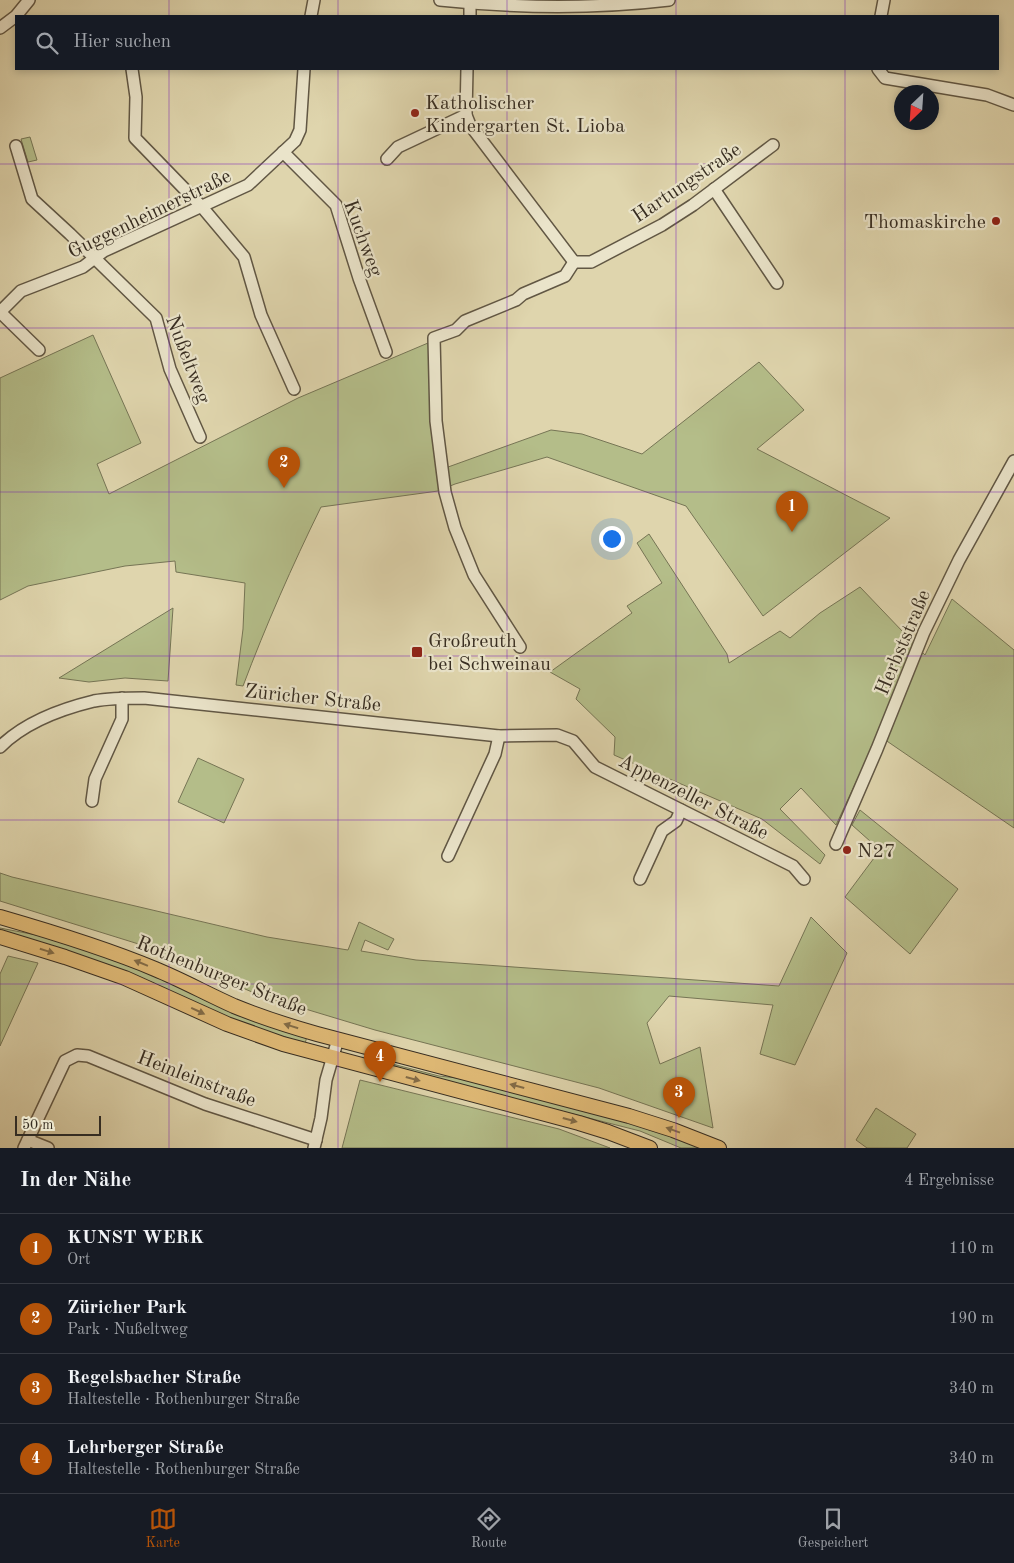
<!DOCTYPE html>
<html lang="de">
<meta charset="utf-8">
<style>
:root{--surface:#171b24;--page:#242831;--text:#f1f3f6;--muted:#9ea1a6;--line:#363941;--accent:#b45309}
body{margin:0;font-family:"Old Standard TT",serif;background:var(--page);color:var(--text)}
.compass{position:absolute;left:894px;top:85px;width:45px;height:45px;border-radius:50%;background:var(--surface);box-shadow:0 2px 8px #0003;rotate:205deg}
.scale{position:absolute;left:15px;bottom:12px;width:86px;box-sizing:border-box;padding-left:5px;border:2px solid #372d21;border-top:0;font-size:14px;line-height:18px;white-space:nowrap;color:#372d21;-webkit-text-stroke:4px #eae4ca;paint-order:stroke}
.you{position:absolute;left:611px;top:538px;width:18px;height:18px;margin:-12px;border:4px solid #fff;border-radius:50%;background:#1a73e8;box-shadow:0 0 0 8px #1a73e833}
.badge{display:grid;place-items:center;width:32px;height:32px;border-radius:50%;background:var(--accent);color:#fff;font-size:16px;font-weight:700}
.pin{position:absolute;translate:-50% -41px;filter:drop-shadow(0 1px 2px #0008)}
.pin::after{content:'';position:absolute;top:26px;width:18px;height:15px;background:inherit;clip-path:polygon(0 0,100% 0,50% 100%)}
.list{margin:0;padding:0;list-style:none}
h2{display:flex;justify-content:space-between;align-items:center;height:65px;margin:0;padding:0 20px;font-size:21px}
h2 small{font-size:16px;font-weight:400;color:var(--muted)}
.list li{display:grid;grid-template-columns:32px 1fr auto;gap:15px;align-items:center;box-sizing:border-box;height:70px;padding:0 20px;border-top:1px solid var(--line)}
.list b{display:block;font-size:19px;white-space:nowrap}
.list p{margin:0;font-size:16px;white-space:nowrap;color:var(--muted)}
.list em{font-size:16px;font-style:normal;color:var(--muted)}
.icon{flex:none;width:28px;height:28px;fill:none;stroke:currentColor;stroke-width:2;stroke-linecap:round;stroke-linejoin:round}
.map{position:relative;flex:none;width:1014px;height:1148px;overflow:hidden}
.search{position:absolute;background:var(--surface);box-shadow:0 2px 8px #0003;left:15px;right:15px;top:15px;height:55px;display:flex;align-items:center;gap:12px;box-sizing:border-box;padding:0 18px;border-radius:0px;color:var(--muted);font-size:19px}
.sheet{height:345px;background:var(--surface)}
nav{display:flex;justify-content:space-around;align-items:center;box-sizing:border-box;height:70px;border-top:1px solid var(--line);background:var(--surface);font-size:14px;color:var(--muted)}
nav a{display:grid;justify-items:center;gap:2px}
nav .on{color:var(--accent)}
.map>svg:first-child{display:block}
.green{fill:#b4bd89;stroke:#767555}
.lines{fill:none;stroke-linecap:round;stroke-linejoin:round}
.minor-casing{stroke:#615744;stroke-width:14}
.major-casing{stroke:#372d21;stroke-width:16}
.minor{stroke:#eae4ca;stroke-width:11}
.major{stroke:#e0ba76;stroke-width:14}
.oneway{fill:#836c47}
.grid{fill:none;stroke:#7b2cbf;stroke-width:1;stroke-opacity:0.55}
.poi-dot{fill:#8f2418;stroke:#eae4ca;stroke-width:2}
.labels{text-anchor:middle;stroke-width:4.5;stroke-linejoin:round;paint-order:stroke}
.poi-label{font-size:20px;fill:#372d21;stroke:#eae4ca;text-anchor:start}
.street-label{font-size:20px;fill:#372d21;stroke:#eae4ca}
</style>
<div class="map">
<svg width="1014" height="1148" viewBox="0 0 1014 1148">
<rect width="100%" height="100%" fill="#dfd5ad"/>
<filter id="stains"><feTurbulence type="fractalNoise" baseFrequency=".004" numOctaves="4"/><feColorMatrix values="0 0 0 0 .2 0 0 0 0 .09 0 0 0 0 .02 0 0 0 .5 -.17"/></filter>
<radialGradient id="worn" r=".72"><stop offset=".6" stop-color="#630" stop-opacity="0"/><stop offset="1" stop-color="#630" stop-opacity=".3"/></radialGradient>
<g class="green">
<polygon points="30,137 37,160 28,162 21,139"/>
<path d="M93,335L141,443L97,464L109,494L298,398L428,343L437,471L551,430L582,434L642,454L759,362L804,410L757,449L890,518L763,616L686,506L547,457L455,484L438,491L321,507C292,566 266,625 243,686L236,685L243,629L245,583L176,572L175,561L125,566L28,586L0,600V378Z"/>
<polygon points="649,534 727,654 729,663 780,631 790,638 820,613 860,587 925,655 952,599 1014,650 1014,828 878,735 836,825 801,788 780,809 825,855 820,864 762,819 614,755 615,737 576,699 580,689 550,672 632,613 627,606 662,583 637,543"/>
<polygon points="173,608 168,681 125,678 89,682 59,678"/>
<polygon points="198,758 244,779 224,823 178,802"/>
<polygon points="860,810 958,889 910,954 845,897 880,850 852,825"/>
<polygon points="0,873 12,877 267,937 348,950 359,922 394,939 388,950 365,940 361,951 416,960 779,986 811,917 847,953 795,1065 760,1054 773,1005 669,996 647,1023 660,1064 700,1047 713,1128 599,1088 375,1030 259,995 145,946 0,901"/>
<polygon points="0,928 62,940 126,963 307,1036 305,1044 278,1037 216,1013 151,982 110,966 0,931"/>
<polygon points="8,956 38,963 0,1046 0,974"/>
<polygon points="365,1057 439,1076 466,1079 636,1123 705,1148 681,1148 640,1131 364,1061"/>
<polygon points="360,1080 559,1129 610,1148 342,1148"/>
<polygon points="876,1108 916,1134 907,1148 867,1148 856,1140"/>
</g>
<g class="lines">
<g class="minor-casing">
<g id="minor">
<path d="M440,0C516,8 593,9 669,0"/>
<polyline points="311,16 314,0"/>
<polyline points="470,16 470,3"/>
<polyline points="881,16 884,0"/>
<polyline points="0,28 16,16 29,0"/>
<polyline points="132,69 136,97 135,138 202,207 244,257 261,315 294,389"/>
<polyline points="467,69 466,115 470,125 574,262"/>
<polyline points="878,69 885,78 987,95 1014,105"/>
<polyline points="16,146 32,199 70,234 156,318 170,369 200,437"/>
<polyline points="283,152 336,205 359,278 386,352"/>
<polyline points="387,159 398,147 466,115"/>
<polyline points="714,189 777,283"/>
<polyline points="574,262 591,262 662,225 693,205 773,145"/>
<polyline points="0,312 21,291 83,267 104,251 248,185 295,141 300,130 304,69"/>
<polyline points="0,312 39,350"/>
<polyline points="520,647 474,575 455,528 445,492 436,421 434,338 456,330 465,321 516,300 523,294 565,276 574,262"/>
<path d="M0,747C24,723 61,709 94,701C110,698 128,698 144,698L499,736L557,735L573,741L595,767L793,866L804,879"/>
<polyline points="92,801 95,779 122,719 122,698"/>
<polyline points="836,844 877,749 924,632 959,560 1014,461"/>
<polyline points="448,856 495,754 499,736"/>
<polyline points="640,879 662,831 676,821 681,810"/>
<polyline points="28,1140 48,1148"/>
<polyline points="24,1148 65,1061 77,1055 88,1056 205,1104 316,1140"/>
<polyline points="314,1148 321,1118 326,1080 338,1039"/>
</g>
</g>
<g class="major-casing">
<g id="major">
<path d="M0,917C52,932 105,948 155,969C182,980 207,994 234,1006C261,1017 289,1026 317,1034L629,1116L673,1130L719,1148"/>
<polyline points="0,937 65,957 125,978 227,1024 283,1044 579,1123 608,1132 650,1148"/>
</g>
</g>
<use href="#minor" class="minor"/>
<use href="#major" class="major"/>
</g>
<defs><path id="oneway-solid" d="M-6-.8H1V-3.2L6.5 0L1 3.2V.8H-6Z" transform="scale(1.25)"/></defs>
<g class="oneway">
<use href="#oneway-solid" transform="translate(47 951) rotate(17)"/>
<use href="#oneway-solid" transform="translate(141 963) rotate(-158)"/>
<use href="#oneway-solid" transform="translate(198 1011) rotate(25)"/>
<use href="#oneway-solid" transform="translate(291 1026) rotate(-163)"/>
<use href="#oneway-solid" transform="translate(413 1079) rotate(15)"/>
<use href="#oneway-solid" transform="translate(517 1086) rotate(-165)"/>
<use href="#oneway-solid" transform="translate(570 1120) rotate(15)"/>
<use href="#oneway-solid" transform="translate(673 1130) rotate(-160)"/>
</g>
<path class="grid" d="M169,0V16M338,0V16M507,0V16M676,0V16M845,0V16M169,69V1148M338,69V1148M507,69V1148M676,69V1148M845,69V1148M0,164H1014M0,328H1014M0,492H1014M0,656H1014M0,820H1014M0,984H1014"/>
<g class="poi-dot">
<circle cx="415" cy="113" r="5"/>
<circle cx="996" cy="221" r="5"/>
<rect x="411" y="646" width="12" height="12" rx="2.5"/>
<circle cx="847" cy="850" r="5"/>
</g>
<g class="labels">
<g class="poi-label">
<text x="425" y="109">Katholischer<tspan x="425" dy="23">Kindergarten St. Lioba</tspan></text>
<text x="986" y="228" text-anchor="end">Thomaskirche</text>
<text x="428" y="647">Großreuth<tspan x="428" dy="23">bei Schweinau</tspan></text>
<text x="857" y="857">N27</text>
</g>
<g class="street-label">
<text transform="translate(686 182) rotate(-34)" y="7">Hartungstraße</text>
<text transform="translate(149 213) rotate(-26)" y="7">Guggenheimerstraße</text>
<text transform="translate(364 238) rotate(70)" y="7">Kuchweg</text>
<text transform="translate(189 359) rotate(69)" y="7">Nußeltweg</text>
<text transform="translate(902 642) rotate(-67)" y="7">Herbststraße</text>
<text transform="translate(313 697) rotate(6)" y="7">Züricher Straße</text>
<text transform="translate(694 796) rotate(27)" y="7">Appenzeller Straße</text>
<text transform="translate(222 975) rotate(22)" y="7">Rothenburger Straße</text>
<text transform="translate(197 1078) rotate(21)" y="7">Heinleinstraße</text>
</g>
</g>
<rect width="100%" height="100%" filter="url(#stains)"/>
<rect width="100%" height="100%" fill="url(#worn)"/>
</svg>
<svg class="compass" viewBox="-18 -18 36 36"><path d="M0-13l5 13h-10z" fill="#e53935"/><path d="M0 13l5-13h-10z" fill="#9ea1a6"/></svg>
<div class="scale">50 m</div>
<div class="you"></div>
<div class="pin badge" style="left:792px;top:532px">1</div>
<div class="pin badge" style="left:284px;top:488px">2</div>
<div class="pin badge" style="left:679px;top:1118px">3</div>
<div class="pin badge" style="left:380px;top:1082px">4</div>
<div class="search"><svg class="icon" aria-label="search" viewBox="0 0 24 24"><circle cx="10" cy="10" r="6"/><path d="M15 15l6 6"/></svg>Hier suchen</div>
</div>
<section class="sheet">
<h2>In der Nähe<small>4 Ergebnisse</small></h2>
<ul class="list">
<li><span class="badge">1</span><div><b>KUNST WERK</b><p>Ort</p></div><em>110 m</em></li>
<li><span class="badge">2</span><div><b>Züricher Park</b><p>Park · Nußeltweg</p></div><em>190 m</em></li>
<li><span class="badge">3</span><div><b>Regelsbacher Straße</b><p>Haltestelle · Rothenburger Straße</p></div><em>340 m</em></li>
<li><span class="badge">4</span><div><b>Lehrberger Straße</b><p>Haltestelle · Rothenburger Straße</p></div><em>340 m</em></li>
</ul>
</section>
<nav>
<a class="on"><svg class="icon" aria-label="map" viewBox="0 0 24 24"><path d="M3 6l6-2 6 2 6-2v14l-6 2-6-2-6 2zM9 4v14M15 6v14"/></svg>Karte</a>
<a><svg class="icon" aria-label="directions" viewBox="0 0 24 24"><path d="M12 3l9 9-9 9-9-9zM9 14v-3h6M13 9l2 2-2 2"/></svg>Route</a>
<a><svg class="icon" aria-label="saved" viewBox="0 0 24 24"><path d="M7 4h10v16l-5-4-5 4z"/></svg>Gespeichert</a>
</nav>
